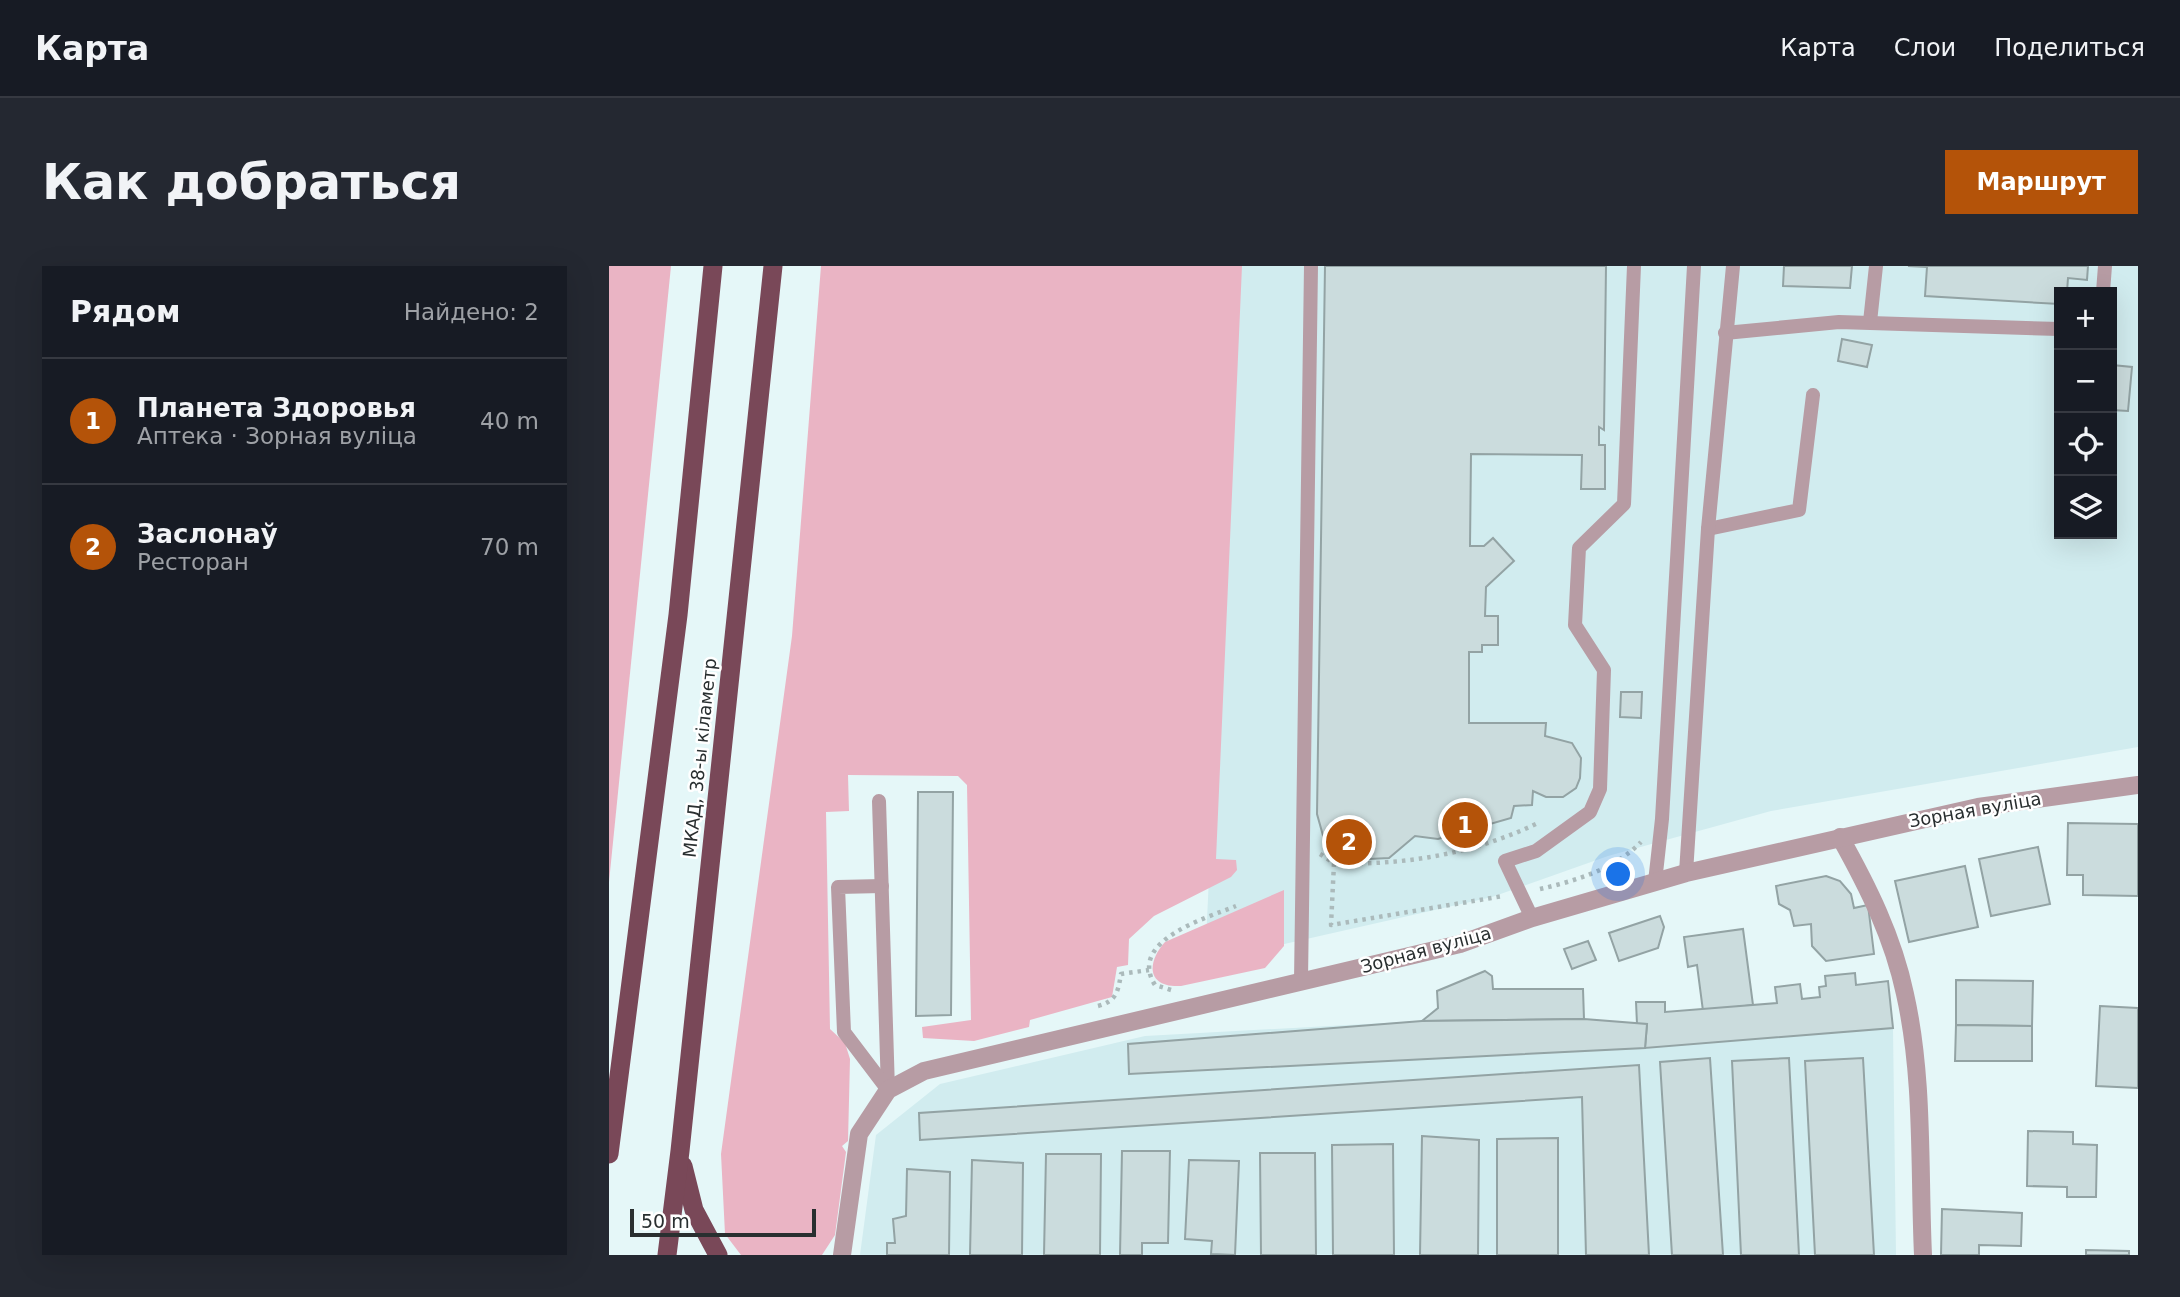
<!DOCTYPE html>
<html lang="ru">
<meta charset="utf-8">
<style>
:root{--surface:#171b24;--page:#242831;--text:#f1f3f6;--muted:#9ea1a6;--line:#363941;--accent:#b45309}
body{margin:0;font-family:"DejaVu Sans",sans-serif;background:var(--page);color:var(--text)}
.controls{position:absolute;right:21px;top:21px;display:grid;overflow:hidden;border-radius:0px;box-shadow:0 7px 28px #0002}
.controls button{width:63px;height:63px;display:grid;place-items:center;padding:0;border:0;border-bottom:2px solid var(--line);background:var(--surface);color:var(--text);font:35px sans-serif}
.scale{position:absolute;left:21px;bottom:18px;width:186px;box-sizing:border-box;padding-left:7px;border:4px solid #292f30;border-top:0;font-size:19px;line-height:24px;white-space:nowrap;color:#292f30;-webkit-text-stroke:5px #fff;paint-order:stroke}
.you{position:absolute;left:1010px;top:609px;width:24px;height:24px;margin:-18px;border:5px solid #fff;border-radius:50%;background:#1a73e8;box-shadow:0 0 0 10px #1a73e833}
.badge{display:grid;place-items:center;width:46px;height:46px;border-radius:50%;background:var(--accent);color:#fff;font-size:23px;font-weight:700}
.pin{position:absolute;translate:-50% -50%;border:4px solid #fff;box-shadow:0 2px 7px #0006}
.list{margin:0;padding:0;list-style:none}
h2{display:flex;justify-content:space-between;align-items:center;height:91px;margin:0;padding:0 28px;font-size:30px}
h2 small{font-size:23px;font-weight:400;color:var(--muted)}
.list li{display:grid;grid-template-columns:46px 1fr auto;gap:21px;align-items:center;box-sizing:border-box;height:126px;padding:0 28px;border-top:2px solid var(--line)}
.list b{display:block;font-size:26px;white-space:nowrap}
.list p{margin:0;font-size:23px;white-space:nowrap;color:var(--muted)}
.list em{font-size:23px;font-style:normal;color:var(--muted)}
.icon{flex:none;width:38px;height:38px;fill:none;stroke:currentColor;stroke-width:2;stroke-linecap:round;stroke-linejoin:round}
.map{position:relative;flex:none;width:1529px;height:989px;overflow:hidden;border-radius:0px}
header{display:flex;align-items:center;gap:42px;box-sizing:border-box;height:98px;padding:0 35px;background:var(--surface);border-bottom:2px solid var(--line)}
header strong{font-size:33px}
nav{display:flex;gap:38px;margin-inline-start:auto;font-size:24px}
.intro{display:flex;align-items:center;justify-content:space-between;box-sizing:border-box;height:168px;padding:0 42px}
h1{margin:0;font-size:49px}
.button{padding:18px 32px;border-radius:0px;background:var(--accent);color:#fff;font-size:24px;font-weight:700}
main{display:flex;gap:42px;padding:0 42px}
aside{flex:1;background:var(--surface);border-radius:0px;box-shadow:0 7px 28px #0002}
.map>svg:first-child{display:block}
.built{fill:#d1ecef;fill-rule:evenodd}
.green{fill:#eab4c4}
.building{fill:#cbdcdd;stroke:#93a3a4;stroke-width:2}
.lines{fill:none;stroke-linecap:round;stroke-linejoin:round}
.path{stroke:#abbabb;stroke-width:4.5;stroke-dasharray:3.5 5;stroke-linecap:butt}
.service{stroke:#b79ca4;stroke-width:14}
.minor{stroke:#b79ca4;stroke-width:18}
.tertiary{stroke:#b79ca4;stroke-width:18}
.trunk{stroke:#794858;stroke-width:19}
.labels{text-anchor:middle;stroke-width:5;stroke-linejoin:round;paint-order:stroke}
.street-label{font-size:18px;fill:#292f30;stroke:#fff}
</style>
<header>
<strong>Карта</strong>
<nav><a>Карта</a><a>Слои</a><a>Поделиться</a></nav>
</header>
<div class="intro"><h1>Как добраться</h1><a class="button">Маршрут</a></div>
<main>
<aside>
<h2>Рядом<small>Найдено: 2</small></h2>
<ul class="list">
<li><span class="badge">1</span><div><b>Планета Здоровья</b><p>Аптека · Зорная вуліца</p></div><em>40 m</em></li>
<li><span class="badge">2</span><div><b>Заслонаў</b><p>Ресторан</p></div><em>70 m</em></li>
</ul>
</aside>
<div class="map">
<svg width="1529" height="989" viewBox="0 0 1529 989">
<rect width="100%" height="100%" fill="#e5f7f8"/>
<g class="built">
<path d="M629,0H1529V481L1162,545L999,590L883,631L596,696ZM1450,26H1503V268H1450Z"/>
<polygon points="813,755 1037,782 1284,762 1287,989 251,989 267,869 331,818 536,770"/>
</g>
<g class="green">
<polygon points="0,0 62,0 0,616"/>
<polygon points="212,0 633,0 607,593 627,594 628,604 622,611 545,650 520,673 519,699 508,701 503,731 421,754 420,761 365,775 314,772 313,761 362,754 358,519 349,510 239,509 240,545 217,546 221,763 236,777 241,793 239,875 233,880 237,886 226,969 213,989 132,989 116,968 112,888 183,370"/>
<path d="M675,624V680L656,702L572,720C538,722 537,697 556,676Z"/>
</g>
<g class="building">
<polygon points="716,0 997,0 995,164 990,161 990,179 996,179 996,223 972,223 973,189 862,188 861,280 875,280 884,272 905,295 877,321 876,350 889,350 889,379 873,379 873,386 860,386 860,457 937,457 936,470 963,477 972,492 971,512 967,522 954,531 937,531 924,525 923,539 905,540 902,552 829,573 806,570 780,592 760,593 736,585 715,573 708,548"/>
<polygon points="1175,0 1243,0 1241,22 1174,20"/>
<polygon points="1299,0 1479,0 1478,14 1459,12 1458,26 1450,26 1450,38 1316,30 1318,1"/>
<polygon points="1233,73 1263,79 1258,101 1229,95"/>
<polygon points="1503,99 1523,101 1519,145 1503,144"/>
<polygon points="1012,426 1033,426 1032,452 1011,451"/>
<polygon points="309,526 344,526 342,749 307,750"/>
<polygon points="1459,557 1529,558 1529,630 1474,629 1474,609 1458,609"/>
<polygon points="1429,581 1441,638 1382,650 1370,593"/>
<polygon points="1356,600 1369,661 1300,676 1286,615"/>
<polygon points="1217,610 1231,615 1242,628 1245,642 1259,639 1265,688 1217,695 1203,680 1202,658 1185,660 1181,644 1170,638 1167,620"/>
<polygon points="1051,650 1055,661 1049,682 1010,695 1000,667"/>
<polygon points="1134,663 1144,739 1094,745 1088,699 1079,701 1075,671"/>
<polygon points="979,675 987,694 963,703 955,683"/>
<polygon points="876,705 883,710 884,723 974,723 975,753 813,755 829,742 828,725"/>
<polygon points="1246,707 1247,719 1279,715 1284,762 1036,782 1038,758 1028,758 1027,736 1056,736 1056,746 1168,737 1166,721 1191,718 1193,733 1211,731 1210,721 1217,720 1216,710"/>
<polygon points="1347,714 1424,715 1423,760 1347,759"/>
<polygon points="1491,740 1529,742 1529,822 1487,820"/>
<polygon points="975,753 1038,758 1036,782 520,808 519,778 813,755"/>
<polygon points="1347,759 1423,760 1423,795 1346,795"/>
<polygon points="1101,792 1114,989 1063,989 1051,796"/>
<polygon points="1180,792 1190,989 1132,989 1123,795"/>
<polygon points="1254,792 1265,989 1206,989 1196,795"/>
<polygon points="1030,799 1040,989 977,989 973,831 311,874 310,847"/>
<polygon points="1419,865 1464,866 1464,878 1488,879 1487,931 1458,931 1458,921 1418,920"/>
<polygon points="813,870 870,874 869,989 811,989"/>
<polygon points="949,872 949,989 888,989 888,873"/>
<polygon points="784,878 785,989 724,989 723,879"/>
<polygon points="513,885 561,885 559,977 533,977 533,989 511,989"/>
<polygon points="651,887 706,887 707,989 652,989"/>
<polygon points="437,888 492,888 491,989 435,989"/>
<polygon points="363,894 414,897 413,989 361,989"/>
<polygon points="580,894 630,895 626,989 602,988 603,975 576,973"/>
<polygon points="298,903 341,906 340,989 278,989 278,977 286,977 284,953 297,950"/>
<polygon points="1333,943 1413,947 1412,980 1370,979 1370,989 1332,989"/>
<polygon points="1477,984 1520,985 1520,989 1477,989"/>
</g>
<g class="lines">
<g class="path">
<polyline points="711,588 725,597 722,659 894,630"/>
<path d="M725,597C795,600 868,587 931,556"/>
<path d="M931,623C966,615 1006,603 1032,576"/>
<path d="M562,724L546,719C518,675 597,652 627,640"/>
<path d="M489,740C508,735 509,725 512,708L540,704"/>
</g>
<g class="service">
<polyline points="1494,26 1496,0"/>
<polyline points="1261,56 1267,0"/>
<polyline points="1116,67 1230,56 1450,63"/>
<polyline points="1099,263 1190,244 1204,129"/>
<polyline points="270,535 279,824"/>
<polyline points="1077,607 1099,263 1124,0"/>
<polyline points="1046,616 1053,553 1085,0"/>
<polyline points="273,620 229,621 235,766 279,824"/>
<polyline points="923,652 896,595 927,585 981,546 991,523 995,404 966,359 970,282 1015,238 1025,0"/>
<polyline points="692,715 702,0"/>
</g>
<path class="minor" d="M1231,571C1259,621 1284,671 1296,728C1315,812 1310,903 1314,989"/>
<polyline class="tertiary" points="233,989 250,868 279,824 315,805 851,678 923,652 1077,607 1369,541 1529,519"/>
<g class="trunk">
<polyline points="0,888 69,349 104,0"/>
<polyline points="74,900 85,944 109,989"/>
<polyline points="58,989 71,885 164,0"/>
</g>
</g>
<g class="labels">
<g class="street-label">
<text transform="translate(91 492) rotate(-84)" y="6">МКАД, 38-ы кіламетр</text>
<text transform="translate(1366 544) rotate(-10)" y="6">Зорная вуліца</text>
<text transform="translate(817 684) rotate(-15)" y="6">Зорная вуліца</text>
</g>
</g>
</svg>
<div class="controls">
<button>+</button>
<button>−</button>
<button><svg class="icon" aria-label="locate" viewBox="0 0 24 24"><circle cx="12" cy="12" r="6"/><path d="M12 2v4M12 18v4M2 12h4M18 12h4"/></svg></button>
<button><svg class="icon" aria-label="layers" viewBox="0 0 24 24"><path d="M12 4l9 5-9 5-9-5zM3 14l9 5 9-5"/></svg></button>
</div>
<div class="scale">50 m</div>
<div class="you"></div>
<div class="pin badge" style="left:856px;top:559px">1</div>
<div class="pin badge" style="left:740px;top:576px">2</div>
</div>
</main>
